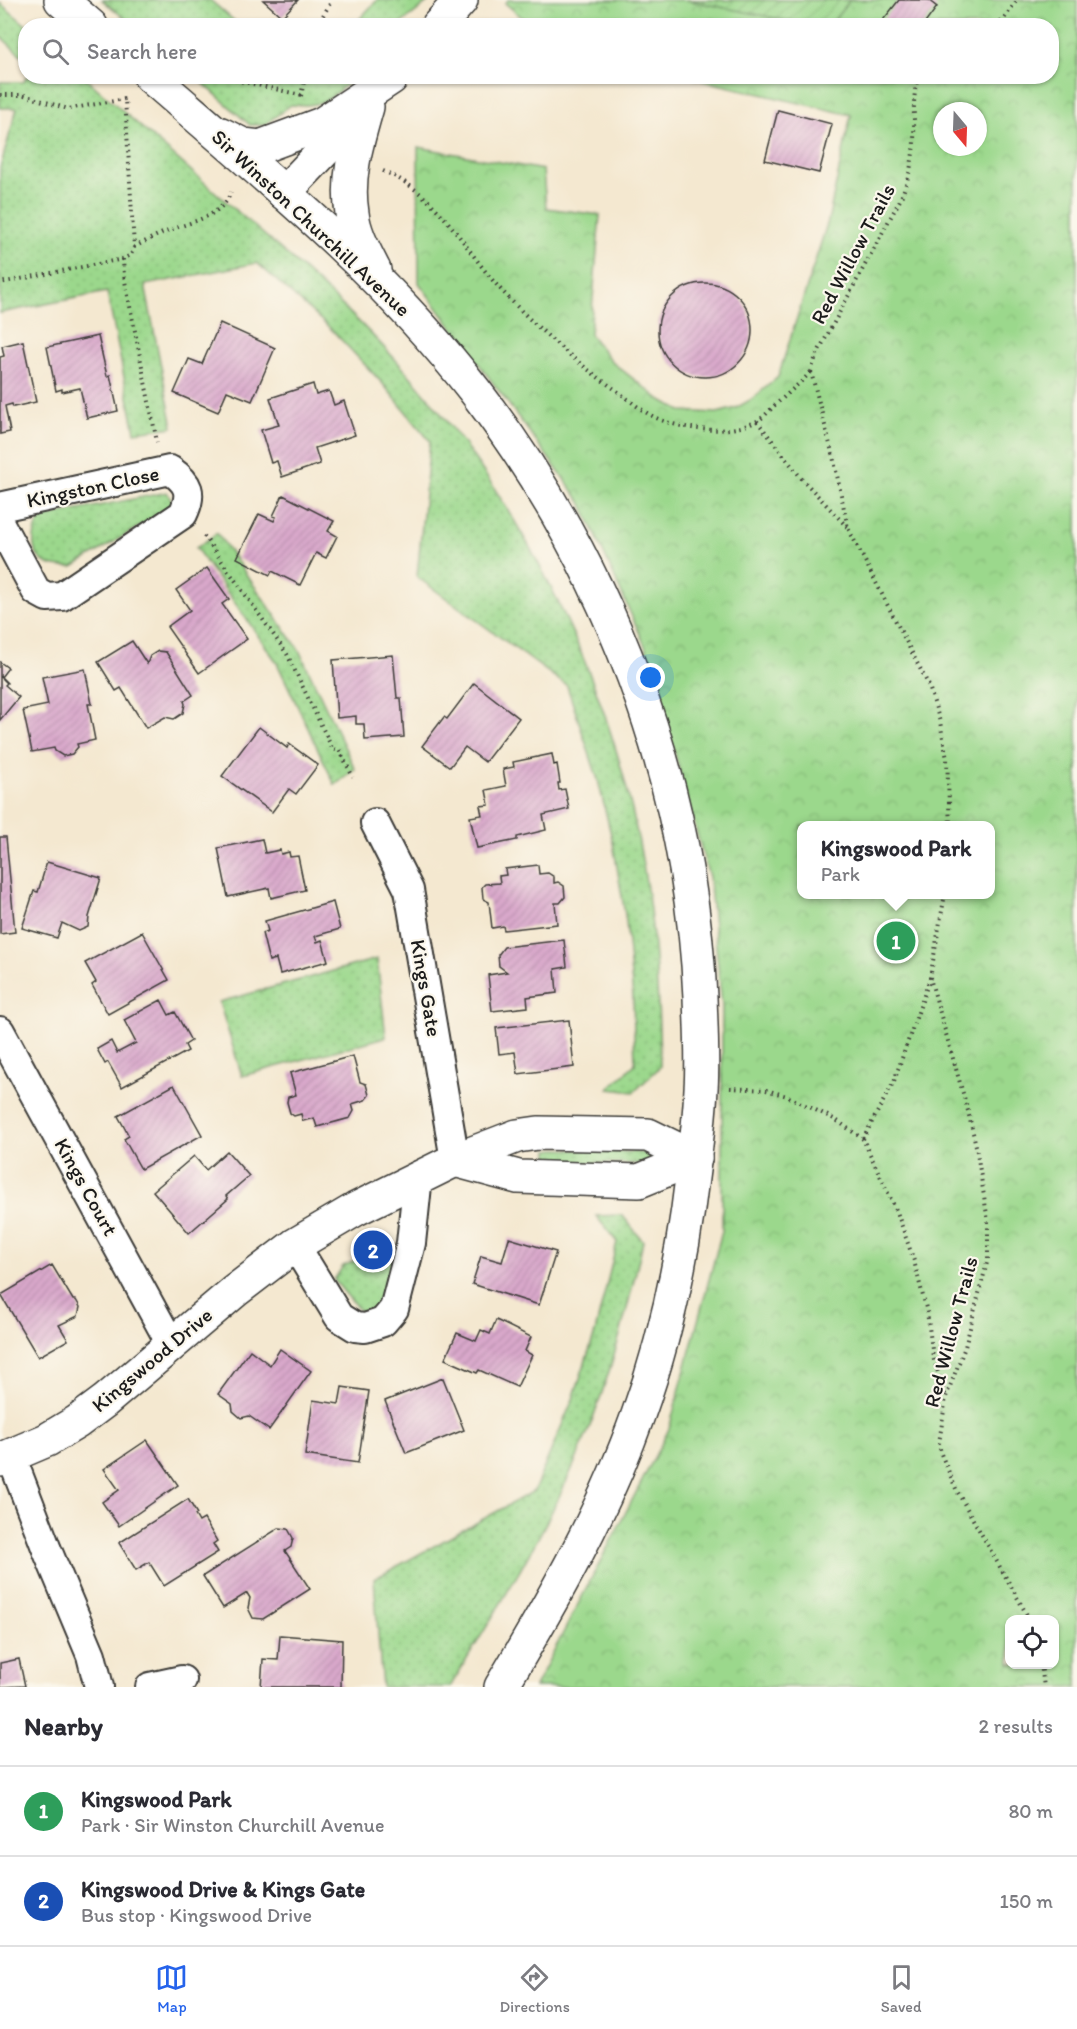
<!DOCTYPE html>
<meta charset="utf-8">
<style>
:root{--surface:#fff;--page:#f7f7f7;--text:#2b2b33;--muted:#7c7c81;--line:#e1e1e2;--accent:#2563eb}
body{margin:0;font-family:Itim,sans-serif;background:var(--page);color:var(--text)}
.controls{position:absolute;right:18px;bottom:18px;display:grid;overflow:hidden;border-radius:12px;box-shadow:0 2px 4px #0004}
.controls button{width:54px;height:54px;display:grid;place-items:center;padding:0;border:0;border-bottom:2px solid var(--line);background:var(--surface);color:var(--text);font:30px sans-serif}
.compass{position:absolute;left:933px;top:102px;width:54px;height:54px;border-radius:50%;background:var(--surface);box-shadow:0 2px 4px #0004;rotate:161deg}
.you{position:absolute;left:651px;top:678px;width:21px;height:21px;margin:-15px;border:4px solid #fff;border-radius:50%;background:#1a73e8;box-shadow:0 0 0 9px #1a73e833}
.badge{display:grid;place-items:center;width:39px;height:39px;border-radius:50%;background:var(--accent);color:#fff;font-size:20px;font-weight:700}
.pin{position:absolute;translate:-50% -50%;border:3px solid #fff;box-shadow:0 2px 6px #0006}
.popup{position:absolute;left:797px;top:821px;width:198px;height:78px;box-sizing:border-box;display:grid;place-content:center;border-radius:12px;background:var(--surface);filter:drop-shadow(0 2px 4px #0005);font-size:20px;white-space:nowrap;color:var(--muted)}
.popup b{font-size:22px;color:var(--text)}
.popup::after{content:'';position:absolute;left:50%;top:100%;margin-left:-12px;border:12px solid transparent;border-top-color:var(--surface)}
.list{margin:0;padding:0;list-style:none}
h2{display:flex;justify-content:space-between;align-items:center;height:78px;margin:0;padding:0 24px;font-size:26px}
h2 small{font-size:20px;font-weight:400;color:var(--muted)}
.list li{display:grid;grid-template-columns:39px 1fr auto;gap:18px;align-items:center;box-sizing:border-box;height:90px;padding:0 24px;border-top:2px solid var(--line)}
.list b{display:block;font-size:22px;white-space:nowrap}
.list p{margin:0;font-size:20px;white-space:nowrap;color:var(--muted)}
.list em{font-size:20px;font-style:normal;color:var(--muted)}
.icon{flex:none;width:33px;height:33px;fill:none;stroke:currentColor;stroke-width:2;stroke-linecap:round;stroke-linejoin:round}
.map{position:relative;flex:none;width:1077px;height:1687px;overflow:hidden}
.search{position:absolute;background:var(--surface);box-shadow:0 2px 4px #0004;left:18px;right:18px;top:18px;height:66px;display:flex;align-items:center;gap:15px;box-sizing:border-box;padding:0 21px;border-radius:24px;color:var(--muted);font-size:22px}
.sheet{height:258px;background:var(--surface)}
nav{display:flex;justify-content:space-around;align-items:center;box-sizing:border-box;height:84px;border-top:2px solid var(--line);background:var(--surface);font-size:16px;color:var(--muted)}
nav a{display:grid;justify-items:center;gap:3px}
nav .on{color:var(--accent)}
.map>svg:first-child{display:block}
.grass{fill:url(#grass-dots);stroke:#5c7a54;stroke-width:1.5}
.park{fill:url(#park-crowns);stroke:#5c7a54;stroke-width:1.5;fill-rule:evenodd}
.garden{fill:url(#garden-furrows);stroke:#5c7a54;stroke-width:1.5}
.building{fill:url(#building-hatch)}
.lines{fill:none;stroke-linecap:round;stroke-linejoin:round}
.street-casing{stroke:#3c3b37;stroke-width:32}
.secondary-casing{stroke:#3c3b37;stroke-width:36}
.path{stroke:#3c3b37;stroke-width:4;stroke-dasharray:1.5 4.5;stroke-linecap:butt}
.street{stroke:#fff;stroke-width:28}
.secondary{stroke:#fff;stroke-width:33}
.labels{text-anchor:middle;stroke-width:4.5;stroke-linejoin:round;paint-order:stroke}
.street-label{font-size:21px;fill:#1c1c1c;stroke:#fbf7ec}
</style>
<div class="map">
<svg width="1077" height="1687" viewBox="0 0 1077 1687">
<defs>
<pattern id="grass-dots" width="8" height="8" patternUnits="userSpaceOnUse" patternTransform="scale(1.5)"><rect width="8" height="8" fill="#9bd88c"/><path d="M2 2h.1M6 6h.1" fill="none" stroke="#85b978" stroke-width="1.8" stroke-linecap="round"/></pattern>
<pattern id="park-crowns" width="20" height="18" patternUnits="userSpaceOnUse" patternTransform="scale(1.5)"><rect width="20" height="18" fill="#9bd88c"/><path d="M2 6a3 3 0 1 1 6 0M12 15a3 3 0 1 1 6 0" fill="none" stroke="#85b978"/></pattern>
<pattern id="garden-furrows" width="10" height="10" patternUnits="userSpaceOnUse" patternTransform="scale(1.5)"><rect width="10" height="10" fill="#9bd88c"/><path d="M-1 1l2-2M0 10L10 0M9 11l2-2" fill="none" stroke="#85b978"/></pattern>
<pattern id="building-hatch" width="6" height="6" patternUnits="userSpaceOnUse" patternTransform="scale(1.5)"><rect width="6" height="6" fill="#d9a8cb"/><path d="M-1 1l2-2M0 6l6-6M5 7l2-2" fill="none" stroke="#ba90ae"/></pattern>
</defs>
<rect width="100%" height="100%" fill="#fbf7ec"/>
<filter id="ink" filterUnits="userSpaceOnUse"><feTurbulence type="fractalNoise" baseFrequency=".0167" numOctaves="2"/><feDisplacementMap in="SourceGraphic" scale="12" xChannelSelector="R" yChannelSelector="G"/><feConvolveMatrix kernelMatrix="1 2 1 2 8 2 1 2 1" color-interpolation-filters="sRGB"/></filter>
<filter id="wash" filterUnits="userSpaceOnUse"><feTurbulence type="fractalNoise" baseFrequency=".008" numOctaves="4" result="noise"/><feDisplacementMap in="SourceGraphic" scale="24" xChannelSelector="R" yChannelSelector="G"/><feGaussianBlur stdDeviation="1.35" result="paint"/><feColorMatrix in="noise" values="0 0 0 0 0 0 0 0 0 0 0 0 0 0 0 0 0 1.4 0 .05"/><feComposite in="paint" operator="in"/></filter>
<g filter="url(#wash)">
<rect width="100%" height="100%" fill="#f4e8d0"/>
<g class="grass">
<polygon points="102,0 210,0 239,25 133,25"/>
<polygon points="377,0 431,0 399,25 354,25"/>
<polygon points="0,3 26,25 25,59 0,36"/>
<path d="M26,77H84C138,124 192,172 246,219C298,264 349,309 395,359C524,501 615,687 645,876C656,940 659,1003 660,1067L634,1092L608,1089L635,1064L633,998L626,921L613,843L598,780L567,686L417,577L430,441L383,384L332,330L257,263L145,285L173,427L135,432L107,292L0,313V168L17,108H0V82H24Z"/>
<path d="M196,77H354C330,99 327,107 291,105L264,125H250Z"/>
<path d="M167,492L173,503L168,509L73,567C40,569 25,553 39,521L49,516Z"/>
<polygon points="217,533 298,648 355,769 335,785 276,661 196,548"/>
<polygon points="377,959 386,1037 242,1076 219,1002"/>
<polygon points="557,1149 651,1153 656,1157 649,1164 555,1162 549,1159 549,1150"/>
<path d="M622,1215L643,1241C625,1323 603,1404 567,1480C534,1552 491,1619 450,1687H382L374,1579L534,1491L573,1399L594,1336L617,1242L596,1216Z"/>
<polygon points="386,1247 392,1253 392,1264 379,1307 369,1314 360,1311 334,1280 343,1266"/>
</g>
<path class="park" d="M508,0H1077V1687H535L669,1429L722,1231V1005L709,877L645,646L581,502L419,283L418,147L543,170L546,208L600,215L590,334L612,362L658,398L681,411L717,413L736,408L752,399L778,377L828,221L851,115L687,77L1052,76V26H532L505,3ZM942,111H978V147H942ZM802,826H990V894H802ZM1010,1620H1054V1664H1010Z"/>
<polygon class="garden" points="686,0 850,0 830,25 815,26"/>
<g id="blocks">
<g class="building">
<polygon points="263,0 298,0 282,17"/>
<polygon points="899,0 928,0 937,7 923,26 891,26 883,20"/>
<polygon points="778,110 832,124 819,173 765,160"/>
<circle cx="705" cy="330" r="47"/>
<polygon points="220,323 275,348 252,401 227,391 218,412 174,393 189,359 202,364"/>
<polygon points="98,336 107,376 110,375 118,411 87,418 80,388 62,392 62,389 56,391 47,347"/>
<polygon points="23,341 36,402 13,407 12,404 5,406 10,432 0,434 0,357 4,356 2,346"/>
<polygon points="313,384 316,395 329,391 334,405 344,401 355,435 315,448 320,464 282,477 277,461 271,463 261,430 279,425 270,398"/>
<polygon points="283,495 334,521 328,531 337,536 326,558 316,553 300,585 272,571 270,575 237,558 259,514 274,521 276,517 273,516"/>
<polygon points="207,568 229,599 222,604 247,639 199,673 167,627 190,610 176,590"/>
<polygon points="132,641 147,664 150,656 158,651 166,652 193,695 184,701 185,704 183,713 174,719 165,717 146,728 121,688 116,691 98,662"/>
<polygon points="393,655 397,698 401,698 404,737 365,740 364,724 356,724 356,716 337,718 333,660"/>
<polygon points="0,662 8,668 1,677 7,683 5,685 19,697 0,720"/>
<polygon points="85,669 92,704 88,704 95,740 77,744 78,747 72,754 63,756 55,751 54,748 32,752 23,710 48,705 42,677"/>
<polygon points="474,683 519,718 485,762 465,747 450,767 422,746 444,717 447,719"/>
<polygon points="259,727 287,748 289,744 318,765 296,794 289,789 272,812 222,776"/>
<polygon points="552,754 554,765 557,764 560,783 558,783 559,790 565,789 569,809 543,815 546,830 517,837 517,840 477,848 470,817 482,815 480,806 489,805 486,790 506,786 503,769 514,767 513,762"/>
<polygon points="0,837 6,837 15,932 0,934"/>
<polygon points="262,839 265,853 280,850 281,854 289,852 290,857 298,856 305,890 271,898 269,888 228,897 218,848"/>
<polygon points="47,862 101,878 89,917 88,927 79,931 62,923 57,938 22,928 34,891 38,892"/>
<polygon points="538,865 539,874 548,873 554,877 554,883 558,882 564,886 565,897 560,903 555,903 557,924 504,930 503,926 492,928 489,902 483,899 482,887 485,884 500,883 499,876 506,875 505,869"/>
<polygon points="333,902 340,929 315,936 317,942 322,940 328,961 280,974 276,959 269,961 262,933 268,931 265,921"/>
<polygon points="142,932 169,980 108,1014 92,985 96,982 85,963"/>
<polygon points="564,940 567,967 555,969 557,993 527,997 528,1007 492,1011 488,975 507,972 499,966 498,955 504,947"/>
<polygon points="161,1000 169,1015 175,1012 191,1041 185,1045 188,1051 122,1087 108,1062 105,1064 97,1049 111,1041 117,1053 136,1043 124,1020"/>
<polygon points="569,1020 574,1067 518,1074 515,1052 499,1054 496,1028"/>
<polygon points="353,1056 360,1082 366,1084 369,1095 365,1100 352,1104 354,1111 350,1118 317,1127 314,1118 303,1121 301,1114 294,1116 290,1113 287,1102 288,1097 296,1095 290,1073"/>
<polygon points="174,1085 202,1135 141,1169 124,1139 129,1136 118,1116"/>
<polygon points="227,1151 249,1176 226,1196 228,1199 189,1233 153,1191 194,1156 206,1170"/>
<polygon points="509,1238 556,1252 539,1305 472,1284 481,1256 502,1262"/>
<polygon points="52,1265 73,1300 76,1300 80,1307 78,1316 59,1325 68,1340 38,1357 1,1295"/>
<polygon points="496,1320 531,1337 525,1351 532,1355 517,1387 479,1370 477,1373 445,1359 457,1333 476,1341 481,1330 490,1334"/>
<polygon points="280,1349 311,1371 269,1430 249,1416 241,1418 233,1411 232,1404 218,1394 250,1350 270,1365"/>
<polygon points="443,1378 464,1430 406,1453 385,1401"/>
<polygon points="342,1387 369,1391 358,1463 305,1455 313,1400 339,1404"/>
<polygon points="147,1440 178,1485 119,1526 102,1502 119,1490 104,1469"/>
<polygon points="188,1499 197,1514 195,1515 199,1522 204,1519 217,1541 213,1544 218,1552 164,1586 149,1562 136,1570 119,1543"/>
<polygon points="279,1528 288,1529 293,1538 291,1547 285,1551 310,1589 263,1619 253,1618 248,1608 250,1598 247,1593 223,1608 203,1576"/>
<polygon points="280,1635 342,1640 341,1687 261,1687 263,1659 278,1660"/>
<polygon points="19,1659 25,1686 0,1687 0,1663"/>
</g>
</g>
</g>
<g filter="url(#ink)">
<use href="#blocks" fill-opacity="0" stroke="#3c3b37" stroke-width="1.5"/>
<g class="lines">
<g class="street-casing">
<g id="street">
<path d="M0,507L170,470C189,483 193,493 183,514L62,596L47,597L36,591L0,524"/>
<polyline points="375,823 409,890 455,1160"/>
<polyline points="0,1031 171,1344"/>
<polyline points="295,1245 339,1317 355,1327 365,1328 383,1322 394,1309 411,1243 418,1176"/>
<polyline points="11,1456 47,1550 91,1655 99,1687"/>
<polyline points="150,1687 182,1680"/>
</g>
</g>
<g class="secondary-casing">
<g id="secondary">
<polyline points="61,0 91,26"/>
<polyline points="438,26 461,0"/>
<path d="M150,76C263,174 383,272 475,391C608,564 690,778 700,997C701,1028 703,1059 701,1089C699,1130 693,1169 688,1209C678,1279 662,1349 638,1415C604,1511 553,1600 501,1687"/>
<path d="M367,107C357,142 346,177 352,213C354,233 365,252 374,270"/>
<polyline points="221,134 243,145 260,147 322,124 391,78"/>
<polyline points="284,193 359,114"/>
<polyline points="455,1160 518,1177 639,1181 695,1158"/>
<polyline points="0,1460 47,1440 77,1422 105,1401 235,1291 295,1245 356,1209 455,1160 517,1136 538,1133 648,1135 695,1158"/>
</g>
</g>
<g class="path">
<polyline points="317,26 332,0"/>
<polyline points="996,26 1004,19 1017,0"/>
<polyline points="218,76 301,95"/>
<polyline points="0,95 24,95 68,109 125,99 134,247 131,255 123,259 0,283"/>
<polyline points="301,96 305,76"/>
<path d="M383,171C441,195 463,249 503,292C537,328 573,360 613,388C627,398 639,409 654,417C682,430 729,436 757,421C763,418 769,411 774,406C786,395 799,384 811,372"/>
<path d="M134,247C145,242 156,235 168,231C191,221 221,218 231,192"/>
<polyline points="123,259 124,276 157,442"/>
<polyline points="811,372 833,456 848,528 929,686 940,722 947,759 950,826"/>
<path d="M811,372L816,356L900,200C908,181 913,162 914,141C915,119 911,98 919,76"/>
<polyline points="757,421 802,479 848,528"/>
<polyline points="204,536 287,654 333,750 339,749 353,777"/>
<polyline points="945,894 930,978 968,1111 976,1146 988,1221 988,1259 965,1347 946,1397 939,1443 941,1454 957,1491 1030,1620"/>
<polyline points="730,1088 766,1090 787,1096 836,1120 863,1139 897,1212 914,1261 927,1312 933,1357 946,1397"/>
<polyline points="863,1139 894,1081 930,978"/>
<polyline points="1041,1664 1044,1687"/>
</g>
<use href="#street" class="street"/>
<use href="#secondary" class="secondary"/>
</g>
</g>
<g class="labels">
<g class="street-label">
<text transform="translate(311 223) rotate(43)" y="7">Sir Winston Churchill Avenue</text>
<text transform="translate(853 254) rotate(-62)" y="7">Red Willow Trails</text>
<text transform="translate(93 487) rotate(-12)" y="7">Kingston Close</text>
<text transform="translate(426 988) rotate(80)" y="7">Kings Gate</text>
<text transform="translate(86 1187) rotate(61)" y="7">Kings Court</text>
<text transform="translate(951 1332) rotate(-75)" y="7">Red Willow Trails</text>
<text transform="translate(152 1360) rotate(-40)" y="7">Kingswood Drive</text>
</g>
</g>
</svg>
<div class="controls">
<button><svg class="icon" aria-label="locate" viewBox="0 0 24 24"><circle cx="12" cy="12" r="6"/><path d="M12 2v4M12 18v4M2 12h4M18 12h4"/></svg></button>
</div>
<svg class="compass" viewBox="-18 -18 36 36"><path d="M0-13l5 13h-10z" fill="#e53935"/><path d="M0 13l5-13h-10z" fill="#7c7c81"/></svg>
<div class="you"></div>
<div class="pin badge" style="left:896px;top:941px;background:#2e9e5b">1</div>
<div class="popup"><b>Kingswood Park</b>Park</div>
<div class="pin badge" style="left:373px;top:1250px;background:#1a4fb4">2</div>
<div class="search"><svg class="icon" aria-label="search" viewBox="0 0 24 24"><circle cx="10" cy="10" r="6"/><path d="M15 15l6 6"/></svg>Search here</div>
</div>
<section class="sheet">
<h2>Nearby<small>2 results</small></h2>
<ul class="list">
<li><span class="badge" style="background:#2e9e5b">1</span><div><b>Kingswood Park</b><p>Park · Sir Winston Churchill Avenue</p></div><em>80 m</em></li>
<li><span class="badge" style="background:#1a4fb4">2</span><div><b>Kingswood Drive &amp; Kings Gate</b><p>Bus stop · Kingswood Drive</p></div><em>150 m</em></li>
</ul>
</section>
<nav>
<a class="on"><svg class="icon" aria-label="map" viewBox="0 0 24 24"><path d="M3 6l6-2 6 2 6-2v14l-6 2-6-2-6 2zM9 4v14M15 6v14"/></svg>Map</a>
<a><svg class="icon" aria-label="directions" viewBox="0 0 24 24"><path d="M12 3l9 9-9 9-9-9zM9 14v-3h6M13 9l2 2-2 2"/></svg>Directions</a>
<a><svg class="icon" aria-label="saved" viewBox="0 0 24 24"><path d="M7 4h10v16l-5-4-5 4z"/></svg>Saved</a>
</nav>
